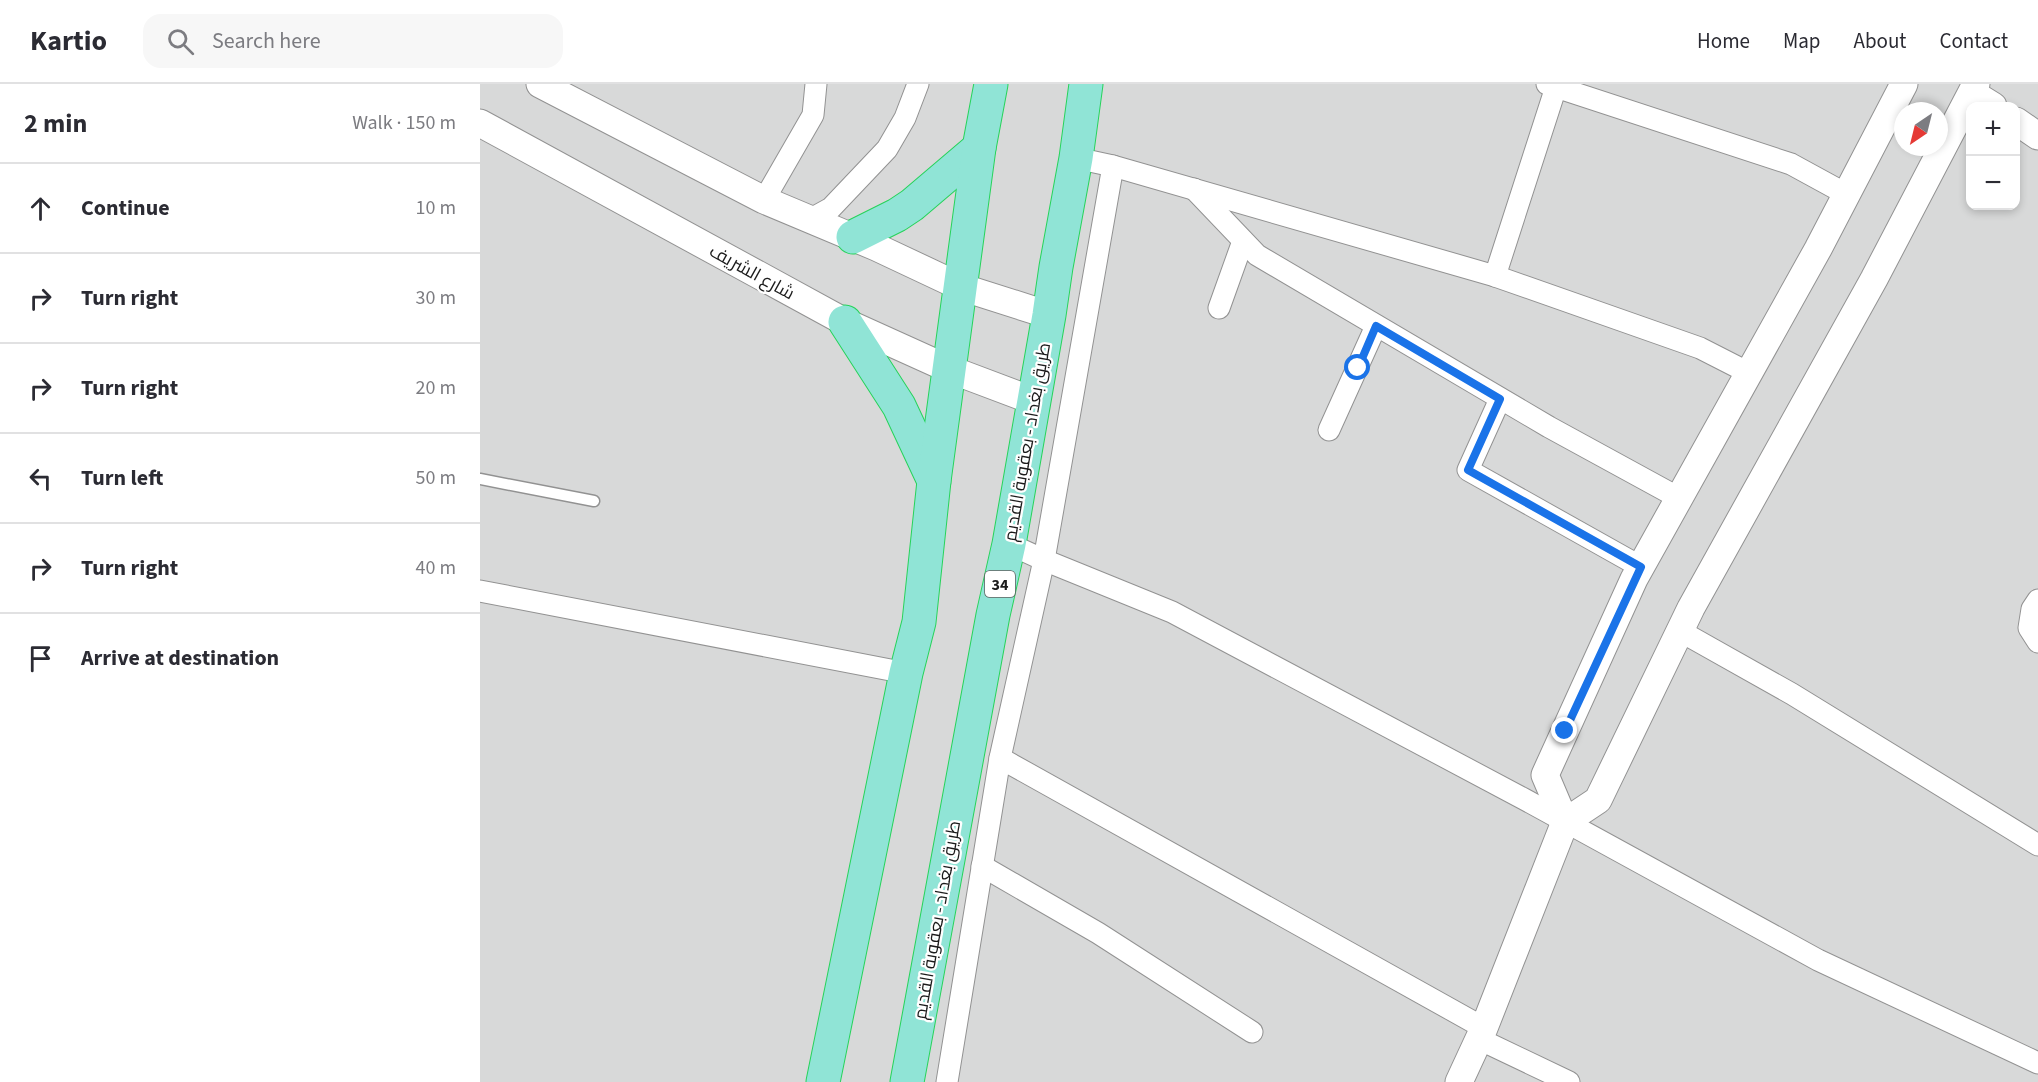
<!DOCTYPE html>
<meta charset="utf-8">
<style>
:root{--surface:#fff;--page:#f7f7f7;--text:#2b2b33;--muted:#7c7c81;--line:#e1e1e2}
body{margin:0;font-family:"Source Sans 3",Cairo,sans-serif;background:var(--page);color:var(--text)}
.controls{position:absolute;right:18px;top:18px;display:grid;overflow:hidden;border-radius:12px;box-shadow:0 3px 9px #0003}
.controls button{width:54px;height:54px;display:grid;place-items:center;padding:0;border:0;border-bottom:2px solid var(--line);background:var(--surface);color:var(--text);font:30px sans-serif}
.compass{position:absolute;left:1414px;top:18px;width:54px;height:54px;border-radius:50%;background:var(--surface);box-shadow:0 3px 9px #0003;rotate:215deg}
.stop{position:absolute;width:18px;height:18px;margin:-14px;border:4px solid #1a73e8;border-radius:50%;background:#fff}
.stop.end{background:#1a73e8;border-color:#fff;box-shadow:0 2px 6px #0008}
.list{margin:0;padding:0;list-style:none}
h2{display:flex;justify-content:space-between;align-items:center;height:78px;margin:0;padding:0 24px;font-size:26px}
h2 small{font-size:20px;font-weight:400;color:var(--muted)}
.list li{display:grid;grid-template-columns:39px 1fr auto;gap:18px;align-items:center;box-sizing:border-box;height:90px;padding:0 24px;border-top:2px solid var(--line)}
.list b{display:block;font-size:22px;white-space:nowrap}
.list em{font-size:20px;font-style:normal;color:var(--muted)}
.icon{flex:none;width:33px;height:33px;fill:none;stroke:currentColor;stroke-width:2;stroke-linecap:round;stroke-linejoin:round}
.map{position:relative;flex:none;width:1558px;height:998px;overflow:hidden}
header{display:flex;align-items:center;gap:36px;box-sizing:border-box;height:84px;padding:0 30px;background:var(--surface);border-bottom:2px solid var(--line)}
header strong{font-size:28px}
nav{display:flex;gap:33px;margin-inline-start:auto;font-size:21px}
.search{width:420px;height:54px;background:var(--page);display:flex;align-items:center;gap:15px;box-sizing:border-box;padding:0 21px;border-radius:18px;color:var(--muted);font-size:22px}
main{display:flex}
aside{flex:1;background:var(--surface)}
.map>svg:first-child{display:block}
.residential{fill:#d8d9d9;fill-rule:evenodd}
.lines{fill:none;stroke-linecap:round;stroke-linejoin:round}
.service-casing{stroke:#929292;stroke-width:13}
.minor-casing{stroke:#929292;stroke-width:23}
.tertiary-casing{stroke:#929292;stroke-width:29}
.trunk-casing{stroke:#26d35a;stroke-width:35}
.service{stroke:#fff;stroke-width:10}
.minor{stroke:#fff;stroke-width:21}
.tertiary{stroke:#fff;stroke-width:27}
.trunk{stroke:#90e4d6;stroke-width:33}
.route{stroke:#1a73e8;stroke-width:8}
.labels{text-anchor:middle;stroke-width:4.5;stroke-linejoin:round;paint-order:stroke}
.shield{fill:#fff;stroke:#5f5f5f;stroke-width:1.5}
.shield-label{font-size:16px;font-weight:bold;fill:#1b1b1b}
.street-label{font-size:18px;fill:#1b1b1b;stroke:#fff}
</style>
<header>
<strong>Kartio</strong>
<div class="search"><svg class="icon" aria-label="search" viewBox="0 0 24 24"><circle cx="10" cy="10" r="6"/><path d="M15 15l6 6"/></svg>Search here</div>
<nav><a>Home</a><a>Map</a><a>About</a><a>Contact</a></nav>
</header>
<main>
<aside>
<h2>2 min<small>Walk · 150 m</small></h2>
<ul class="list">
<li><svg class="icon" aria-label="ahead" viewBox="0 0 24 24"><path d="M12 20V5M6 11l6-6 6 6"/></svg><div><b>Continue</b></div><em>10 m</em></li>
<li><svg class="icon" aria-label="right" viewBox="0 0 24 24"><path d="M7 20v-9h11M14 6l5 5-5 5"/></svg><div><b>Turn right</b></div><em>30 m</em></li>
<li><svg class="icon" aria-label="right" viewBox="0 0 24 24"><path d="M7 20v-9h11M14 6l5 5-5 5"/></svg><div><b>Turn right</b></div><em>20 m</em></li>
<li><svg class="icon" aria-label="left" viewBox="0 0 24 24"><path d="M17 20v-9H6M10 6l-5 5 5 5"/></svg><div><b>Turn left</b></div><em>50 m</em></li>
<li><svg class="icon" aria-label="right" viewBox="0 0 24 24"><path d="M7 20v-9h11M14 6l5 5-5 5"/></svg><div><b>Turn right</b></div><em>40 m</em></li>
<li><svg class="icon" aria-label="arrive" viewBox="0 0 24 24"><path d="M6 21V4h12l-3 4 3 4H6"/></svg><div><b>Arrive at destination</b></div></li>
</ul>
</aside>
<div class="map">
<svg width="1558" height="998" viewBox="0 0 1558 998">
<rect width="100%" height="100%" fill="#e1e9ed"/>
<path class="residential" d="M0,0H1558V998H0ZM1490,22H1536V122H1490ZM1423,27H1459V63H1423Z"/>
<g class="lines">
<g class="service-casing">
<polyline id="service" points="0,395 114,417"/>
</g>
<g class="minor-casing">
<g id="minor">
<polyline points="1067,0 1311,80 1366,110"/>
<polyline points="596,74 633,82 1015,192 1220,264 1269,289"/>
<polyline points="714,105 777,171 1069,343 1199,414"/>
<polyline points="284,116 333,31 336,0"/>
<polyline points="331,135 351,124 407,65 425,34 438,0"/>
<polyline points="1015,192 1077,0"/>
<polyline points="739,224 763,157"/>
<polyline points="1020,315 988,386 1161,483"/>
<polyline points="849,346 896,242"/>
<polyline points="529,460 564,476 692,528 1044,715 1338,876 1558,979"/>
<polyline points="0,507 426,589"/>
<polyline points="1558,516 1552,525 1549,544 1558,558"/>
<polyline points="1200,547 1312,610 1558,761"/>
<polyline points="520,674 1004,944"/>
<polyline points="502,782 618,849 772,948"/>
<polyline points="999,955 1089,998"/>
<polyline points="467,998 520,674 564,476 633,82"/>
</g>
</g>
<g class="tertiary-casing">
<g id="tertiary">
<polyline points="60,0 284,116 396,163 481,203 569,231"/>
<polyline points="1492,9 1513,22"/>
<polyline points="1536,37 1558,52"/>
<polyline points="0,39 365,238 469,285 554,317"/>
<polyline points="1085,738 1065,691 1154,495 1338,165 1424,0"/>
<polyline points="979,998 1004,944 1085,738 1118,716 1211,524 1394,195 1496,0"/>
</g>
</g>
<g class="trunk-casing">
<g id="trunk">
<polyline points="373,153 417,131 432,121 499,64"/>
<polyline points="365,238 419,322 454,397"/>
<polyline points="343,998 426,589 439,538 454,397 499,64 511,0"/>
<polyline points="427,998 513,531 529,460 569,231 576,183 596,74 606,0"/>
</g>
</g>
<use href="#service" class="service"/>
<use href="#minor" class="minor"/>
<use href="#tertiary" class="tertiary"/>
<use href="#trunk" class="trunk"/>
</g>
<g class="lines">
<polyline class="route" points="878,284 896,242 1020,315 988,386 1161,483 1085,647"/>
</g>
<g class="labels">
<rect class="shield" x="505" y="487" width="30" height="26" rx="4.5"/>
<g class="shield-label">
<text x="520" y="506">34</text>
</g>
<g class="street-label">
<text transform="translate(272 188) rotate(29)" y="6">شارع الشريف</text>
<text transform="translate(547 358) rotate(-80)" y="6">طريق بغداد - بعقوبة القديم</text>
<text transform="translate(457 836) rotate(-80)" y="6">طريق بغداد - بعقوبة القديم</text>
</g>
</g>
</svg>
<div class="controls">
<button>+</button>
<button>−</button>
</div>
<svg class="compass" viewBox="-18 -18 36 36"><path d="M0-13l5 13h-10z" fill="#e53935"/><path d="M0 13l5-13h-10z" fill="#7c7c81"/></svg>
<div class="stop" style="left:878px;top:284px"></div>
<div class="stop end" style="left:1085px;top:647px"></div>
</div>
</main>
